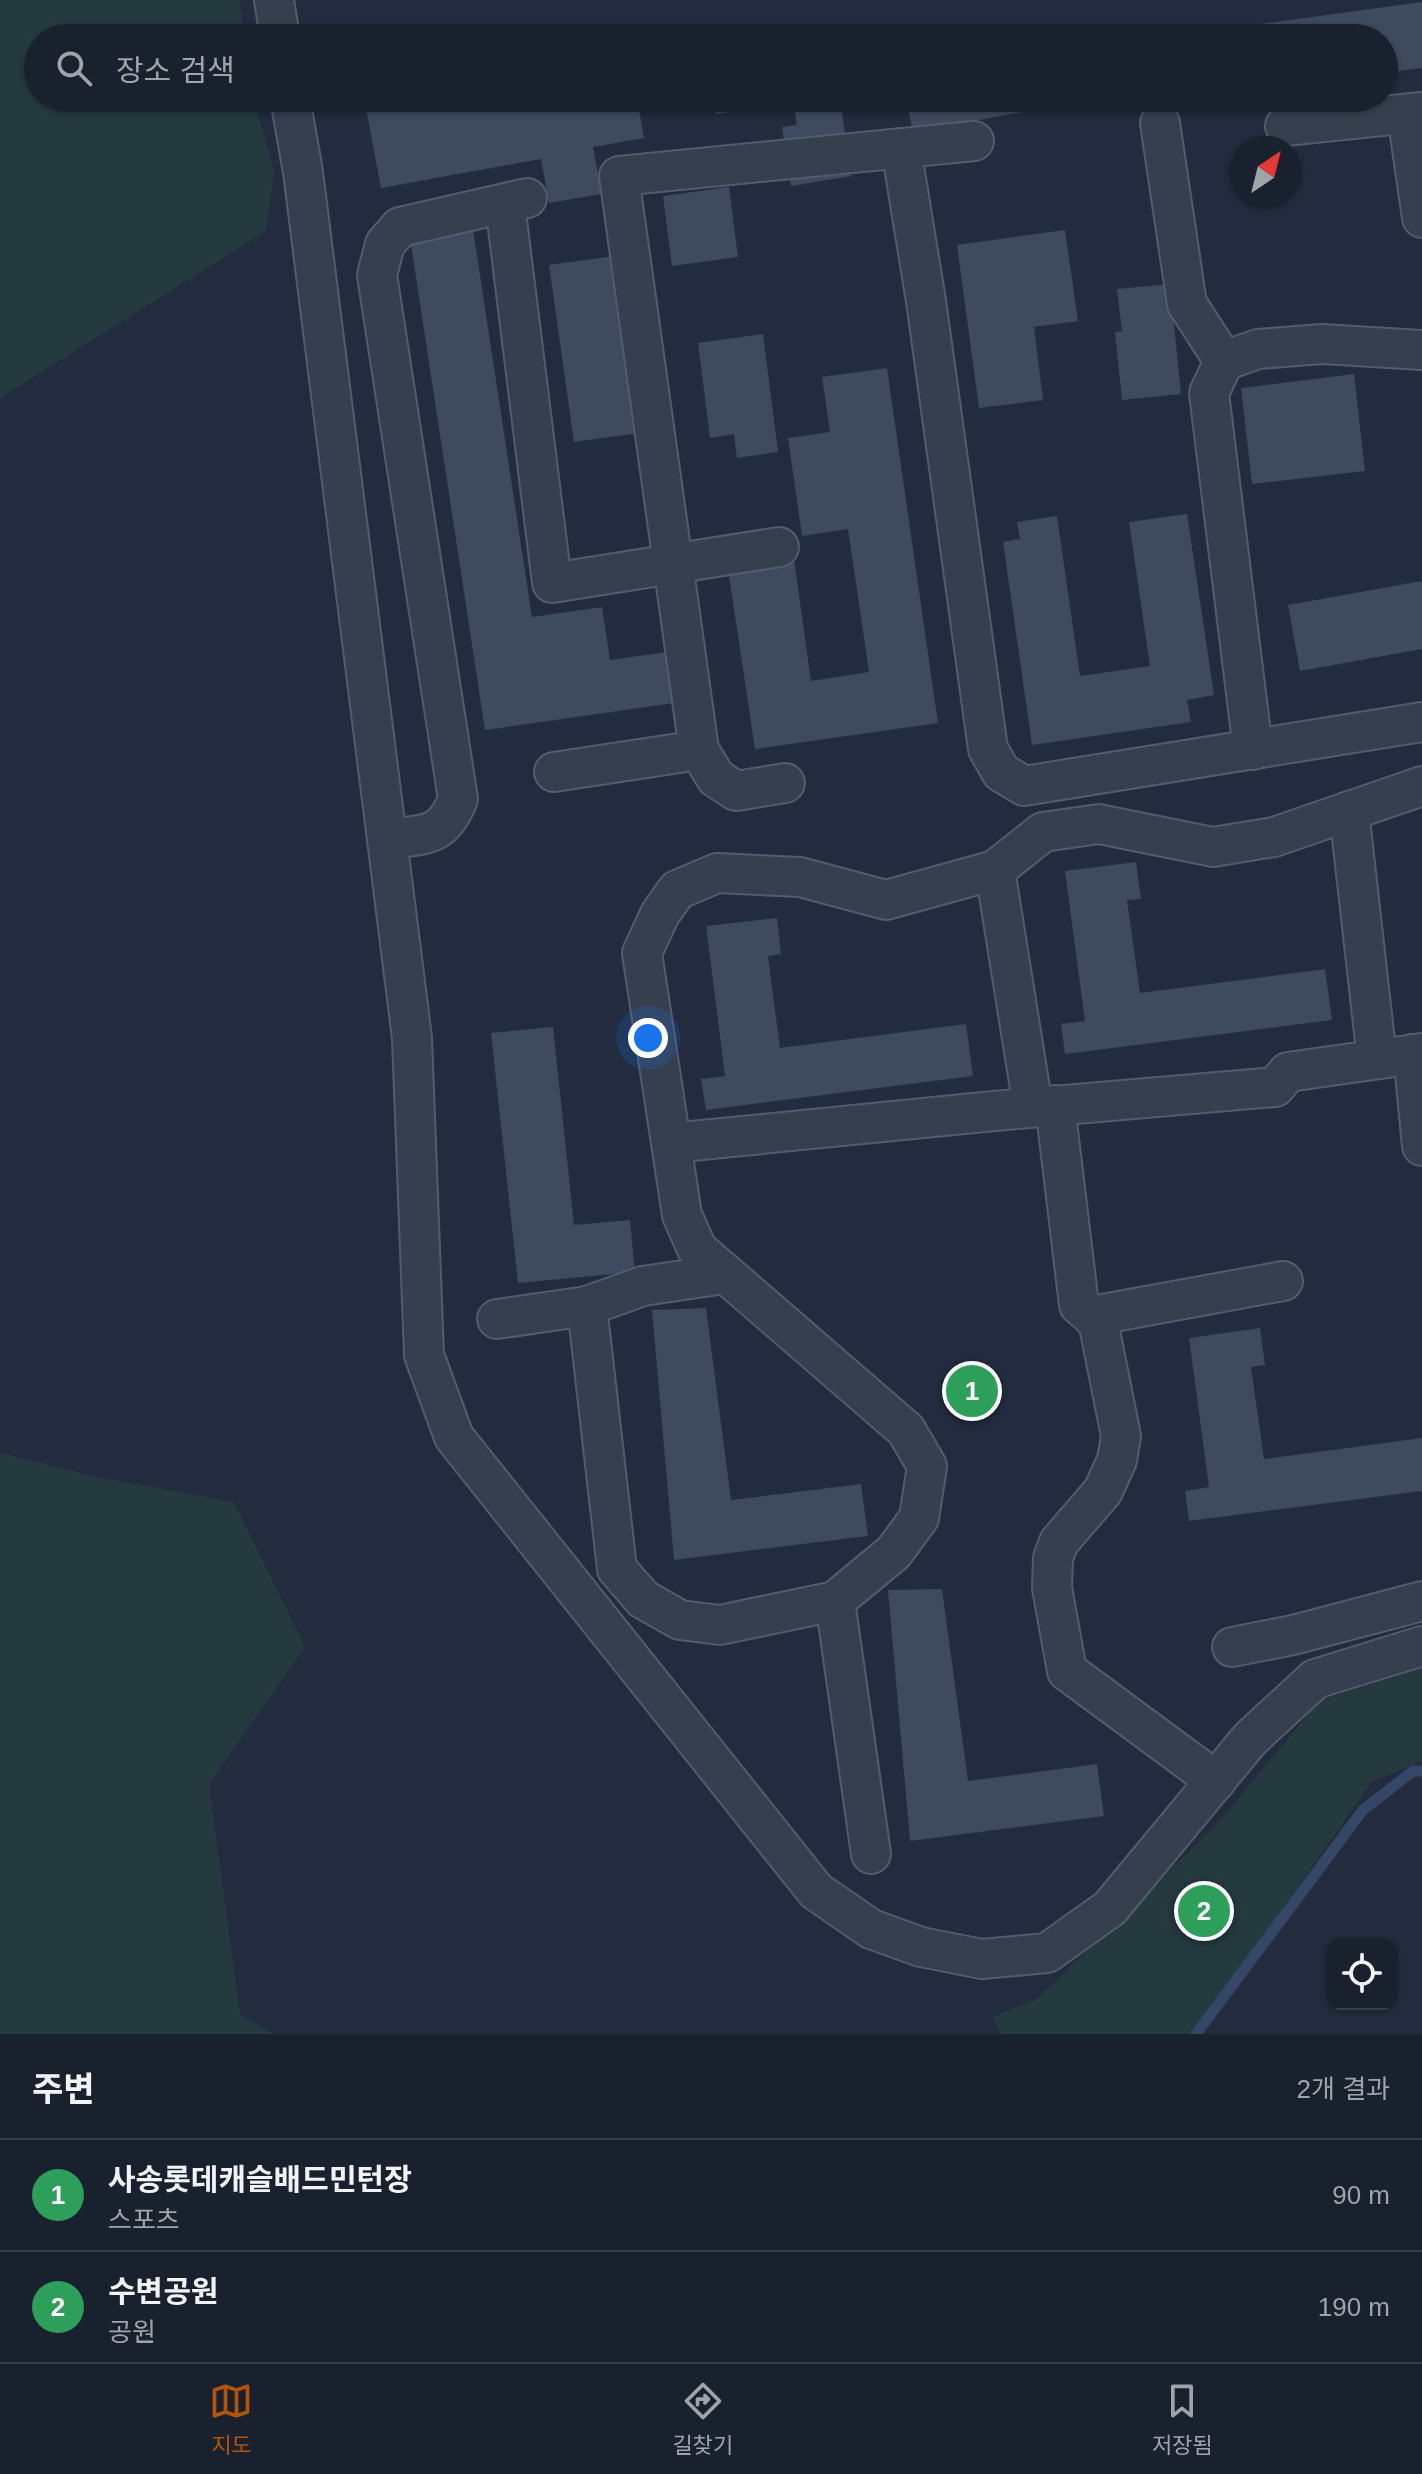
<!DOCTYPE html>
<html lang="ko">
<meta charset="utf-8">
<style>
:root{--surface:#1a212e;--page:#232936;--text:#f1f3f6;--muted:#9fa3aa;--line:#383e4a;--accent:#b45309}
body{margin:0;font-family:Helvetica,"Noto Sans KR",sans-serif;background:var(--page);color:var(--text)}
.controls{position:absolute;right:24px;bottom:24px;display:grid;overflow:hidden;border-radius:16px;box-shadow:0 2px 6px #0004}
.controls button{width:72px;height:72px;display:grid;place-items:center;padding:0;border:0;border-bottom:2px solid var(--line);background:var(--surface);color:var(--text);font:40px sans-serif}
.compass{position:absolute;left:1230px;top:136px;width:72px;height:72px;border-radius:50%;background:var(--surface);box-shadow:0 2px 6px #0004;rotate:35deg}
.you{position:absolute;left:648px;top:1038px;width:28px;height:28px;margin:-20px;border:6px solid #fff;border-radius:50%;background:#1a73e8;box-shadow:0 0 0 12px #1a73e833}
.badge{display:grid;place-items:center;width:52px;height:52px;border-radius:50%;background:var(--accent);color:#fff;font-size:26px;font-weight:700}
.pin{position:absolute;translate:-50% -50%;border:4px solid #fff;box-shadow:0 2px 8px #0006}
.list{margin:0;padding:0;list-style:none}
h2{display:flex;justify-content:space-between;align-items:center;height:104px;margin:0;padding:0 32px;font-size:34px}
h2 small{font-size:26px;font-weight:400;color:var(--muted)}
.list li{display:grid;grid-template-columns:52px 1fr auto;gap:24px;align-items:center;box-sizing:border-box;height:112px;padding:0 32px;border-top:2px solid var(--line)}
.list b{display:block;font-size:30px;white-space:nowrap}
.list p{margin:0;font-size:26px;white-space:nowrap;color:var(--muted)}
.list em{font-size:26px;font-style:normal;color:var(--muted)}
.icon{flex:none;width:44px;height:44px;fill:none;stroke:currentColor;stroke-width:2;stroke-linecap:round;stroke-linejoin:round}
.map{position:relative;flex:none;width:1422px;height:2034px;overflow:hidden}
.search{position:absolute;background:var(--surface);box-shadow:0 2px 6px #0004;left:24px;right:24px;top:24px;height:88px;display:flex;align-items:center;gap:20px;box-sizing:border-box;padding:0 28px;border-radius:44px;color:var(--muted);font-size:30px}
.sheet{height:328px;background:var(--surface)}
nav{display:flex;justify-content:space-around;align-items:center;box-sizing:border-box;height:112px;border-top:2px solid var(--line);background:var(--surface);font-size:22px;color:var(--muted)}
nav a{display:grid;justify-items:center;gap:4px}
nav .on{color:var(--accent)}
.map>svg:first-child{display:block}
.green{fill:#243a3f}
.lines{fill:none;stroke-linecap:round;stroke-linejoin:round}
.stream{stroke:#354766;stroke-width:11}
.building{fill:#3e4a5d}
.minor-casing{stroke:#545c6c;stroke-width:42}
.minor{stroke:#363f4e;stroke-width:38}
</style>
<div class="map">
<svg width="1422" height="2034" viewBox="0 0 1422 2034">
<rect width="100%" height="100%" fill="#222c3e"/>
<g class="green">
<polygon points="0,0 239,0 245,38 38,38 38,98 254,98 274,173 266,231 0,398"/>
<polygon points="0,1453 97,1477 234,1502 305,1647 209,1784 240,2014 273,2034 0,2034"/>
<polygon points="1422,1668 1422,1761 1372,1782 1194,2034 1002,2034 992,2017 1037,1999 1218,1823 1319,1701"/>
</g>
<g class="lines">
<polyline class="stream" points="1196,2034 1363,1810 1413,1771 1422,1771"/>
</g>
<g class="building">
<polygon points="1422,2 1422,68 1384,73 1384,38 1202,38 1201,32"/>
<polygon points="1092,30 1093,38 1059,38 1059,36"/>
<polygon points="830,31 831,38 797,38 797,36"/>
<polygon points="419,98 637,98 644,138 593,147 602,194 549,203 541,159 381,188 366,108"/>
<polygon points="714,98 840,98 851,176 791,186 782,127 797,125 793,103 716,114"/>
<polygon points="906,98 1088,98 1088,100 913,132"/>
<polygon points="729,187 738,257 672,266 663,196"/>
<polygon points="473,229 532,617 602,607 610,660 666,652 674,703 485,730 410,238"/>
<polygon points="1065,230 1078,321 1034,327 1043,400 979,408 957,245"/>
<polygon points="614,256 639,433 574,442 549,265"/>
<polygon points="1170,284 1181,394 1122,400 1115,332 1122,331 1117,289"/>
<polygon points="763,334 778,452 737,458 734,434 710,438 698,343"/>
<polygon points="887,368 938,723 755,749 728,569 794,559 811,681 869,672 848,529 802,536 788,438 830,432 822,377"/>
<polygon points="1354,374 1365,471 1252,484 1241,388"/>
<polygon points="1187,514 1214,695 1187,700 1191,722 1032,745 1003,542 1020,539 1017,522 1057,516 1080,676 1150,666 1129,522"/>
<polygon points="1422,581 1422,649 1300,671 1288,605"/>
<polygon points="1136,862 1141,899 1127,900 1140,993 1325,969 1332,1020 1065,1054 1061,1024 1085,1021 1065,871"/>
<polygon points="777,918 781,954 768,956 780,1048 966,1024 973,1076 706,1110 701,1079 725,1076 706,926"/>
<polygon points="553,1027 574,1225 630,1220 635,1272 518,1283 491,1033"/>
<polygon points="706,1308 731,1500 861,1484 868,1536 674,1560 652,1310"/>
<polygon points="1260,1328 1265,1365 1251,1367 1264,1459 1422,1438 1422,1491 1189,1521 1185,1491 1209,1487 1189,1338"/>
<polygon points="942,1589 968,1781 1097,1764 1104,1816 910,1841 888,1590"/>
</g>
<g class="lines">
<g class="minor-casing">
<g id="minor">
<polyline points="274,0 280,38"/>
<polyline points="290,98 303,172 412,1038 424,1355 454,1437 816,1891 871,1929 921,1947 982,1959 1047,1953 1110,1908 1250,1739 1315,1679 1422,1646"/>
<polyline points="1407,114 1422,218"/>
<polyline points="1160,123 1187,304 1224,361"/>
<polyline points="1285,126 1422,112"/>
<polyline points="901,148 926,301 988,749 1001,772 1024,786 1422,722"/>
<polyline points="505,204 552,583 779,547"/>
<polyline points="699,750 716,778 736,791 785,783"/>
<polyline points="1253,750 1209,393 1224,361 1258,349 1322,344 1422,350"/>
<polyline points="554,772 699,750 619,176 974,141"/>
<polyline points="1349,811 1377,1059"/>
<path d="M387,839C425,834 442,839 458,799L377,275L385,244L400,227L527,198"/>
<polyline points="995,870 1033,1107"/>
<polyline points="1413,1054 1422,1146"/>
<polyline points="1055,1105 1079,1305 1098,1321 1121,1436 1117,1460 1103,1491 1059,1542 1053,1558 1052,1588 1067,1671 1216,1781"/>
<polyline points="671,1143 994,1111 1275,1087 1288,1072 1422,1053"/>
<polyline points="587,1306 617,1569 643,1599 680,1620 720,1625 835,1601 894,1552 919,1518 927,1466 906,1430 697,1249 682,1215 642,953 660,914 677,890 717,873 800,877 886,900 995,870 1043,832 1099,824 1213,847 1274,837 1422,786"/>
<polyline points="1092,1316 1283,1281"/>
<polyline points="497,1319 587,1306 643,1286 724,1274"/>
<polyline points="835,1601 871,1854"/>
<polyline points="1232,1647 1293,1635 1422,1601"/>
</g>
</g>
<use href="#minor" class="minor"/>
</g>
</svg>
<div class="controls">
<button><svg class="icon" aria-label="locate" viewBox="0 0 24 24"><circle cx="12" cy="12" r="6"/><path d="M12 2v4M12 18v4M2 12h4M18 12h4"/></svg></button>
</div>
<svg class="compass" viewBox="-18 -18 36 36"><path d="M0-13l5 13h-10z" fill="#e53935"/><path d="M0 13l5-13h-10z" fill="#9fa3aa"/></svg>
<div class="you"></div>
<div class="pin badge" style="left:972px;top:1391px;background:#2e9e5b">1</div>
<div class="pin badge" style="left:1204px;top:1911px;background:#2e9e5b">2</div>
<div class="search"><svg class="icon" aria-label="search" viewBox="0 0 24 24"><circle cx="10" cy="10" r="6"/><path d="M15 15l6 6"/></svg>장소 검색</div>
</div>
<section class="sheet">
<h2>주변<small>2개 결과</small></h2>
<ul class="list">
<li><span class="badge" style="background:#2e9e5b">1</span><div><b>사송롯데캐슬배드민턴장</b><p>스포츠</p></div><em>90 m</em></li>
<li><span class="badge" style="background:#2e9e5b">2</span><div><b>수변공원</b><p>공원</p></div><em>190 m</em></li>
</ul>
</section>
<nav>
<a class="on"><svg class="icon" aria-label="map" viewBox="0 0 24 24"><path d="M3 6l6-2 6 2 6-2v14l-6 2-6-2-6 2zM9 4v14M15 6v14"/></svg>지도</a>
<a><svg class="icon" aria-label="directions" viewBox="0 0 24 24"><path d="M12 3l9 9-9 9-9-9zM9 14v-3h6M13 9l2 2-2 2"/></svg>길찾기</a>
<a><svg class="icon" aria-label="saved" viewBox="0 0 24 24"><path d="M7 4h10v16l-5-4-5 4z"/></svg>저장됨</a>
</nav>
